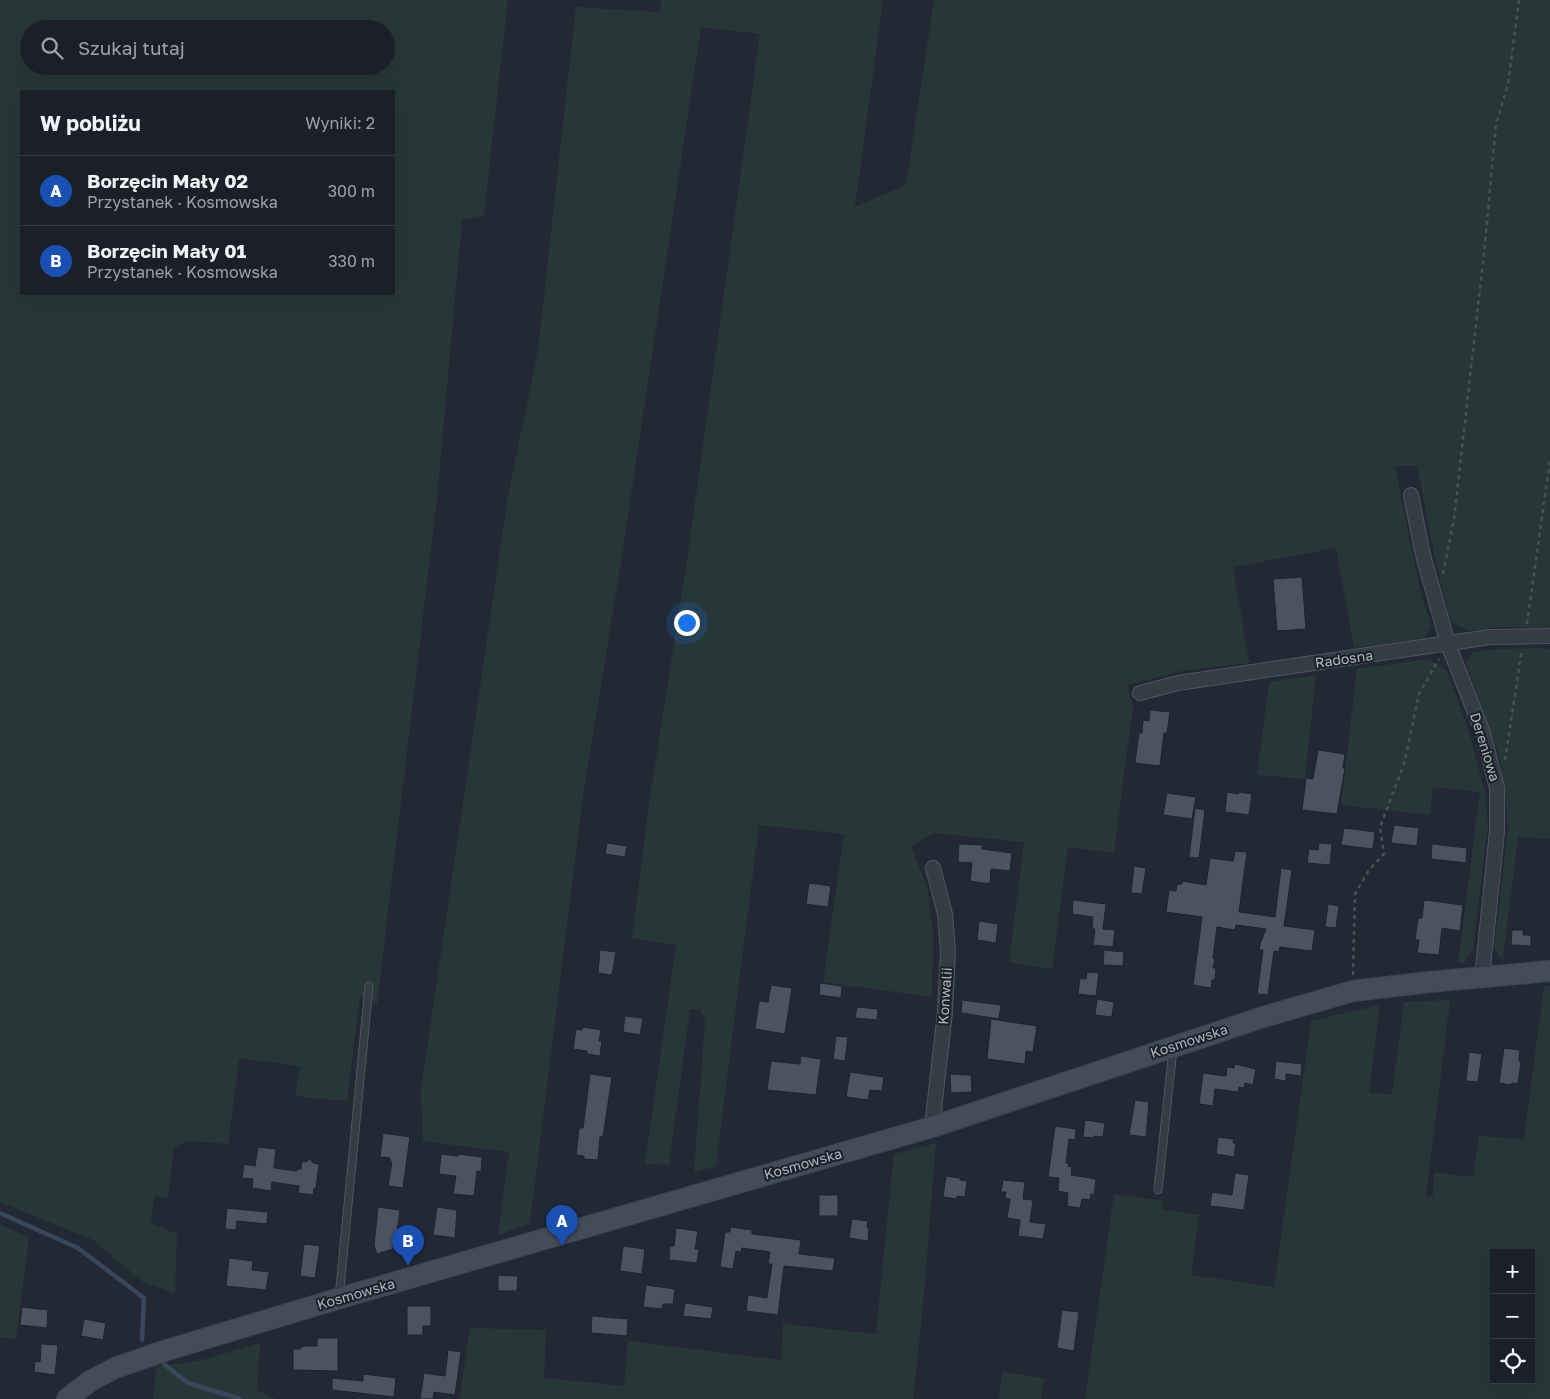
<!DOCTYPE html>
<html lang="pl">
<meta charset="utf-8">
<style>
:root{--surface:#1a1f28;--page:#272c34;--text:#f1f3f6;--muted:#9fa2a8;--line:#383d45;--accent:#2563eb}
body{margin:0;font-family:"Golos Text",sans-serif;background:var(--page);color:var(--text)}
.controls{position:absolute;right:15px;bottom:15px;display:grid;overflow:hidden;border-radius:0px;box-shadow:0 5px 20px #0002}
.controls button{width:45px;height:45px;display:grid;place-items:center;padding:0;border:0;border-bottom:1px solid var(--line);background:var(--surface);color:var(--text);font:25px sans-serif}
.you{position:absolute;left:686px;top:622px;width:18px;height:18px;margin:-12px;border:4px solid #fff;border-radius:50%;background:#1a73e8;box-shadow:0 0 0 8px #1a73e833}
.badge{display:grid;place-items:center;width:32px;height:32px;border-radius:50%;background:var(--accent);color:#fff;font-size:16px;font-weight:700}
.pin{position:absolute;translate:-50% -41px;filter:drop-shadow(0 1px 2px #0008)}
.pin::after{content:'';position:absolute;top:26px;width:18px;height:15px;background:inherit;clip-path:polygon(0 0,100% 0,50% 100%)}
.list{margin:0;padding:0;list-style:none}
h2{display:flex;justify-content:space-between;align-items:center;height:65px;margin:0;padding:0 20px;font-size:21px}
h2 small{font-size:16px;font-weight:400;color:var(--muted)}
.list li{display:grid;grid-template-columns:32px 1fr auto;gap:15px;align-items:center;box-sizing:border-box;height:70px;padding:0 20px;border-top:1px solid var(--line)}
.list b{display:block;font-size:19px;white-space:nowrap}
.list p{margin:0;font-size:16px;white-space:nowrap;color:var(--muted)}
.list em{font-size:16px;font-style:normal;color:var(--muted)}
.icon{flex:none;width:28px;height:28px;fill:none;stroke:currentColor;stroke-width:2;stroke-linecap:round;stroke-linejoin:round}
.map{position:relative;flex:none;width:1550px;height:1399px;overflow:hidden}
.search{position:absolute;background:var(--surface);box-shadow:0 5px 20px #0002;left:20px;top:20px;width:375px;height:55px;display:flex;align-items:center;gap:12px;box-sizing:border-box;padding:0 18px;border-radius:28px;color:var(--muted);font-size:19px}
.panel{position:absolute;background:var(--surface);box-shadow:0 5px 20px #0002;left:20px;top:90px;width:375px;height:205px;border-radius:0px}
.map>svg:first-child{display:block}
.green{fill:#273738;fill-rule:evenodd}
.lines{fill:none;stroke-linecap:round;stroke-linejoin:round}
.stream{stroke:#39475d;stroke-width:4.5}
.building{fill:#4b5361;stroke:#1d232d}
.lane-casing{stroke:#505661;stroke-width:9}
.street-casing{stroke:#505661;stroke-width:16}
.secondary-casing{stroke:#3f454f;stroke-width:22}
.path{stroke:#445356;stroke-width:2.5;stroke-dasharray:4 4;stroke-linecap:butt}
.lane{stroke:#353c46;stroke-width:7}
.street{stroke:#353c46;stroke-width:14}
.secondary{stroke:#444b59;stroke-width:20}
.labels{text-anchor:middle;stroke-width:4;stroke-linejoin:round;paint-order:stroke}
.street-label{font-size:14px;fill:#b0b6c2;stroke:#1b212a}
</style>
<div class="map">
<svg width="1550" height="1399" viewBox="0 0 1550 1399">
<rect width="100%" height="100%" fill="#222935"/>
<g class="green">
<path d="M0,0H508L484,215L462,220L437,498L377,1005L360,997L347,1101L295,1096L300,1066L239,1058L228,1144L188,1141L174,1147L168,1198L154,1196L151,1223L177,1234L175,1293L143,1282L93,1240L0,1202ZM29,29H386V66H29ZM21,91H394V294H21Z"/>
<polygon points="661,0 883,0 855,207 904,186 908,171 934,0 1550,0 1550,628 1502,627 1468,631 1451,622 1437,567 1417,466 1395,466 1420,590 1431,626 1423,639 1354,648 1336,548 1233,567 1249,663 1182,671 1127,685 1133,706 1114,853 1068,847 1052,969 1009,962 1024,842 934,833 911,846 927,887 933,932 932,997 823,982 844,834 759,825 716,1166 694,1173 705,1021 700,1010 690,1009 669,1165 645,1164 676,945 632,938 649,804 687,560 760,34 701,27 622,556 583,796 530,1223 498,1235 509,1152 423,1141 422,1109 420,1096 508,496 538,350 576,7 660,12"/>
<polygon points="1539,648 1550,649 1550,839 1518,837 1503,960 1494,949 1508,829 1505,792 1498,752 1466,663 1473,652 1499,649"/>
<polygon points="1428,659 1447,671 1469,732 1485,793 1488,825 1473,949 1464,963 1458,963 1480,792 1433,787 1430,815 1341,805 1357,669"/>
<polygon points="1316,675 1305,779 1257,775 1269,682"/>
<path d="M1544,986H1550V1399H1085L1114,1194L1164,1201L1162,1209L1199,1215L1191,1275L1274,1287L1311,1021L1380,1005L1369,1093L1392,1095L1404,1002L1450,1000L1426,1196L1433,1197L1434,1173L1473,1177L1479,1136L1524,1139ZM1494,1253H1531V1380H1494Z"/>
<polygon points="936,1143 923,1305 913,1399 459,1399 470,1328 546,1330 544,1378 624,1386 628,1341 781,1360 783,1324 876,1334 894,1154"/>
<polygon points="0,1224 29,1238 16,1339 0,1337"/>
<polygon points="260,1343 257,1390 275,1399 153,1399 157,1367 202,1360"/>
<polygon points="1002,1372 1044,1378 1041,1399 999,1399"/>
</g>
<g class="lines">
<g class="stream">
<polyline points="0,1213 78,1248 144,1298 142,1340"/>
<polyline points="164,1364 188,1383 240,1399"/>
</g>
</g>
<g class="building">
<polygon points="1302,577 1306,629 1277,631 1273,579"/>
<polygon points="1150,710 1170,712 1167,733 1164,733 1160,766 1135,763 1139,733 1142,733 1143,720 1149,721"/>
<polygon points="1318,750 1345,754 1343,768 1345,768 1337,814 1302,810 1306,778 1313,779"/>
<polygon points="1227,792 1238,794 1239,792 1252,794 1249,815 1225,812"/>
<polygon points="1167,793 1196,797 1192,819 1163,815"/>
<polygon points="1195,808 1205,810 1199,858 1189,857"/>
<polygon points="1394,825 1419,828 1417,846 1391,843"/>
<polygon points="1344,828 1375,832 1373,849 1341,845"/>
<polygon points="607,843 627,846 625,857 605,854"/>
<polygon points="1319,843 1332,844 1330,865 1307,863 1309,849 1318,850"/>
<polygon points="959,844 982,845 982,849 1012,853 1010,871 991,869 990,884 970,881 972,863 958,862"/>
<polygon points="1432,844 1467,848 1466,863 1431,859"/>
<polygon points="1235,851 1247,852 1239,912 1275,917 1281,868 1292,870 1284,926 1315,930 1312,951 1280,947 1279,952 1274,951 1268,995 1257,994 1263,950 1259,950 1260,944 1266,929 1236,925 1235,930 1217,927 1213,958 1215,959 1213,968 1216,968 1215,980 1212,980 1211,988 1193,985 1202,917 1166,912 1169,890 1176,891 1177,884 1182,884 1182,881 1206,885 1210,858 1233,861"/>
<polygon points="1134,866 1146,868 1142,894 1131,893"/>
<polygon points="809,883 831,886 828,907 806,904"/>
<polygon points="1073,900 1106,904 1103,929 1115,930 1113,947 1093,945 1095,929 1092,929 1093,917 1072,914"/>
<polygon points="1424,900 1463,905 1460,931 1442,928 1439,955 1417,953 1419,940 1415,940 1418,918 1422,918"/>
<polygon points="1328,904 1339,906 1336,928 1325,927"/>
<polygon points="979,921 998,924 996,943 977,940"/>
<polygon points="1512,930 1523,930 1523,935 1531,935 1531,946 1511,945"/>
<polygon points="600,950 616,952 612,975 598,973"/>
<polygon points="1104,950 1124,952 1123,966 1103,965"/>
<polygon points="1087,972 1099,973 1096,996 1078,994 1080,978 1086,979"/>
<polygon points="820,983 842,986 841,998 819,995"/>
<polygon points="771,985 792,988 785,1034 755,1029 759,1001 768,1002"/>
<polygon points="1097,999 1114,1002 1112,1017 1095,1015"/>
<polygon points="962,1000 1001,1005 999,1019 961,1013"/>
<polygon points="857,1007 878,1009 877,1020 855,1018"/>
<polygon points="625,1016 643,1018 640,1035 623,1032"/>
<polygon points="991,1019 1037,1026 1033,1052 1026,1051 1025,1064 987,1059"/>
<polygon points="583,1027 601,1030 599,1041 602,1041 600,1056 587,1054 587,1051 573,1049 576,1029 582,1030"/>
<polygon points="836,1036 848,1037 845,1061 833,1059"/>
<polygon points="1504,1048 1520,1050 1519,1061 1521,1062 1518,1084 1512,1083 1511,1085 1499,1083"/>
<polygon points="1469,1052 1482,1054 1478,1082 1466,1081"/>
<polygon points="801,1056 821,1059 816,1095 767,1090 771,1061 800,1064"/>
<polygon points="1276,1061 1302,1064 1301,1076 1286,1074 1286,1081 1274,1079"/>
<polygon points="1235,1064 1256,1069 1253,1085 1245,1083 1244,1088 1239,1087 1238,1092 1215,1089 1213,1106 1199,1104 1203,1073 1226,1076 1227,1067 1234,1068"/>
<polygon points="850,1072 884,1077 882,1091 870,1090 868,1100 846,1097"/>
<polygon points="590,1074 612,1077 603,1137 600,1136 598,1160 584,1159 584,1156 576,1155 579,1128 583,1128"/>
<polygon points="950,1074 971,1075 972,1092 951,1093"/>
<polygon points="1135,1100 1149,1102 1146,1137 1129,1135"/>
<polygon points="1085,1120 1105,1123 1103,1137 1094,1136 1094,1138 1083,1137"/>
<polygon points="1055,1126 1076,1129 1075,1140 1069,1139 1066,1163 1069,1163 1068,1166 1072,1167 1071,1175 1096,1179 1094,1195 1091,1194 1090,1200 1082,1199 1080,1208 1067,1206 1068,1193 1058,1191 1059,1178 1048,1177"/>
<polygon points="383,1133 410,1137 403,1188 388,1186 392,1162 390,1161 390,1158 380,1157"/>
<polygon points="1218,1137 1234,1139 1233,1143 1236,1143 1234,1157 1216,1154"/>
<polygon points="258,1147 276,1149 274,1168 297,1171 297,1169 301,1169 302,1161 306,1162 310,1159 313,1163 319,1164 316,1188 314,1188 313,1195 298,1193 299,1186 272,1182 271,1191 252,1188 253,1179 242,1178 244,1164 255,1166"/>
<polygon points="441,1154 458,1156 458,1154 482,1157 481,1172 477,1171 474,1196 453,1194 456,1176 439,1174"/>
<polygon points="1235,1173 1249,1175 1244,1210 1210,1206 1212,1192 1232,1195"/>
<polygon points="946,1176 960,1178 960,1180 967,1181 965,1197 957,1196 957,1199 943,1197"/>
<polygon points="1003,1180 1025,1182 1023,1199 1033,1200 1030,1222 1046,1224 1043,1239 1018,1236 1020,1220 1007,1218 1010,1199 1005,1198 1006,1192 1001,1192"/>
<rect x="819" y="1195" width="19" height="21"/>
<polygon points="378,1207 400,1210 397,1232 395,1232 393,1249 377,1254 374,1245"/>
<polygon points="437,1207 457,1210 455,1238 433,1235"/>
<polygon points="227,1208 268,1212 267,1224 237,1221 236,1230 225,1229"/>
<polygon points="852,1219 868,1221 867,1228 869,1228 868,1241 849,1238"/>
<polygon points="730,1227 752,1230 752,1234 801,1240 799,1254 835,1258 833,1271 784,1266 778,1315 746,1311 748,1295 767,1298 772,1264 768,1264 770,1252 742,1248 741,1252 736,1251 733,1269 720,1267 725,1232 730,1232"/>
<polygon points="676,1228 698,1231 695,1249 699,1249 697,1263 669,1260 670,1246 674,1246"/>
<polygon points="304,1244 320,1246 315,1278 300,1276"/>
<polygon points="623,1246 645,1249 642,1274 620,1271"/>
<polygon points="229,1258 253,1261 252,1270 269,1272 266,1290 226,1286"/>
<polygon points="498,1275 518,1276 517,1291 498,1291"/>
<polygon points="646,1285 675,1289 673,1304 663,1304 662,1309 643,1307"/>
<polygon points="685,1303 713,1307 711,1319 683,1316"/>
<polygon points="407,1306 431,1306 431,1326 423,1326 423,1335 407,1335"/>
<polygon points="22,1307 48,1310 47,1328 20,1325"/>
<polygon points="1062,1310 1079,1312 1074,1351 1057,1348"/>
<polygon points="592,1316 628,1319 627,1336 591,1333"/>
<polygon points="84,1319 106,1323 103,1340 81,1336"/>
<polygon points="317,1338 338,1338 338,1371 293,1370 293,1349 300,1349 303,1346 317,1346"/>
<polygon points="41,1344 58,1345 55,1375 34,1372 35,1361 40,1362"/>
<polygon points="448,1350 461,1352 455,1395 434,1392 433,1399 420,1399 424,1373 445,1376"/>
<polygon points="363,1374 396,1378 394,1397 332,1390 332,1378 363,1381"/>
</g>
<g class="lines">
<g class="lane-casing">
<g id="lane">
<polyline points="1158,1190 1173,1049"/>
<polyline points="337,1296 340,1288 369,986"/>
</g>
</g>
<g class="street-casing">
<g id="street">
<polyline points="1411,495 1423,555 1448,644 1483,733 1497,788 1497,832 1482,977"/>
<polyline points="1140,693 1178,683 1490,637 1550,636"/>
<polyline points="932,1127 945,1012 948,951 945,914 933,868"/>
</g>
</g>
<g class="secondary-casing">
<polyline id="secondary" points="67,1399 90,1381 115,1368 164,1351 337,1299 932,1127 1263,1017 1353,991 1429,982 1550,971"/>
</g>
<g class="path">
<polyline points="1443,574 1454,519 1485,244 1496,124 1508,84 1519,0"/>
<polyline points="1527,624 1550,460"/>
<polyline points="1505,760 1522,649"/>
<polyline points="1353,975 1355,894 1369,870 1384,854 1380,827 1404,764 1419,694 1439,659"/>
</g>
<use href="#lane" class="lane"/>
<use href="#street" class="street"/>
<use href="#secondary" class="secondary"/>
</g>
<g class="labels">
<g class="street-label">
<text transform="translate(1344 659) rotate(-8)" y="5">Radosna</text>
<text transform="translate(1485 747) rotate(73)" y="5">Dereniowa</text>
<text transform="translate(945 996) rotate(-86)" y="5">Konwalii</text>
<text transform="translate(1189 1041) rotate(-18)" y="5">Kosmowska</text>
<text transform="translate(803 1164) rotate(-16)" y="5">Kosmowska</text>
<text transform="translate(356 1294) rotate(-16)" y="5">Kosmowska</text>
</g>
</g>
</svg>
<div class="controls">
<button>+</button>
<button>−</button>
<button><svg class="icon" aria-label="locate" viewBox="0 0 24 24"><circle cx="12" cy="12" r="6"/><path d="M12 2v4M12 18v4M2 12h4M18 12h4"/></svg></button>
</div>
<div class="you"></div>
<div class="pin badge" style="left:562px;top:1246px;background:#1a4fb4">A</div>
<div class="pin badge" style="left:408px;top:1266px;background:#1a4fb4">B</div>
<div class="search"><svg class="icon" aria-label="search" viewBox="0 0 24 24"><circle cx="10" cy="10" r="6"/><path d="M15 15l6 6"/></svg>Szukaj tutaj</div>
<section class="panel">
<h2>W pobliżu<small>Wyniki: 2</small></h2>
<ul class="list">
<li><span class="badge" style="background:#1a4fb4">A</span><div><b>Borzęcin Mały 02</b><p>Przystanek · Kosmowska</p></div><em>300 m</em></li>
<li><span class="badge" style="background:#1a4fb4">B</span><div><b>Borzęcin Mały 01</b><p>Przystanek · Kosmowska</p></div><em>330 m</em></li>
</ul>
</section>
</div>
